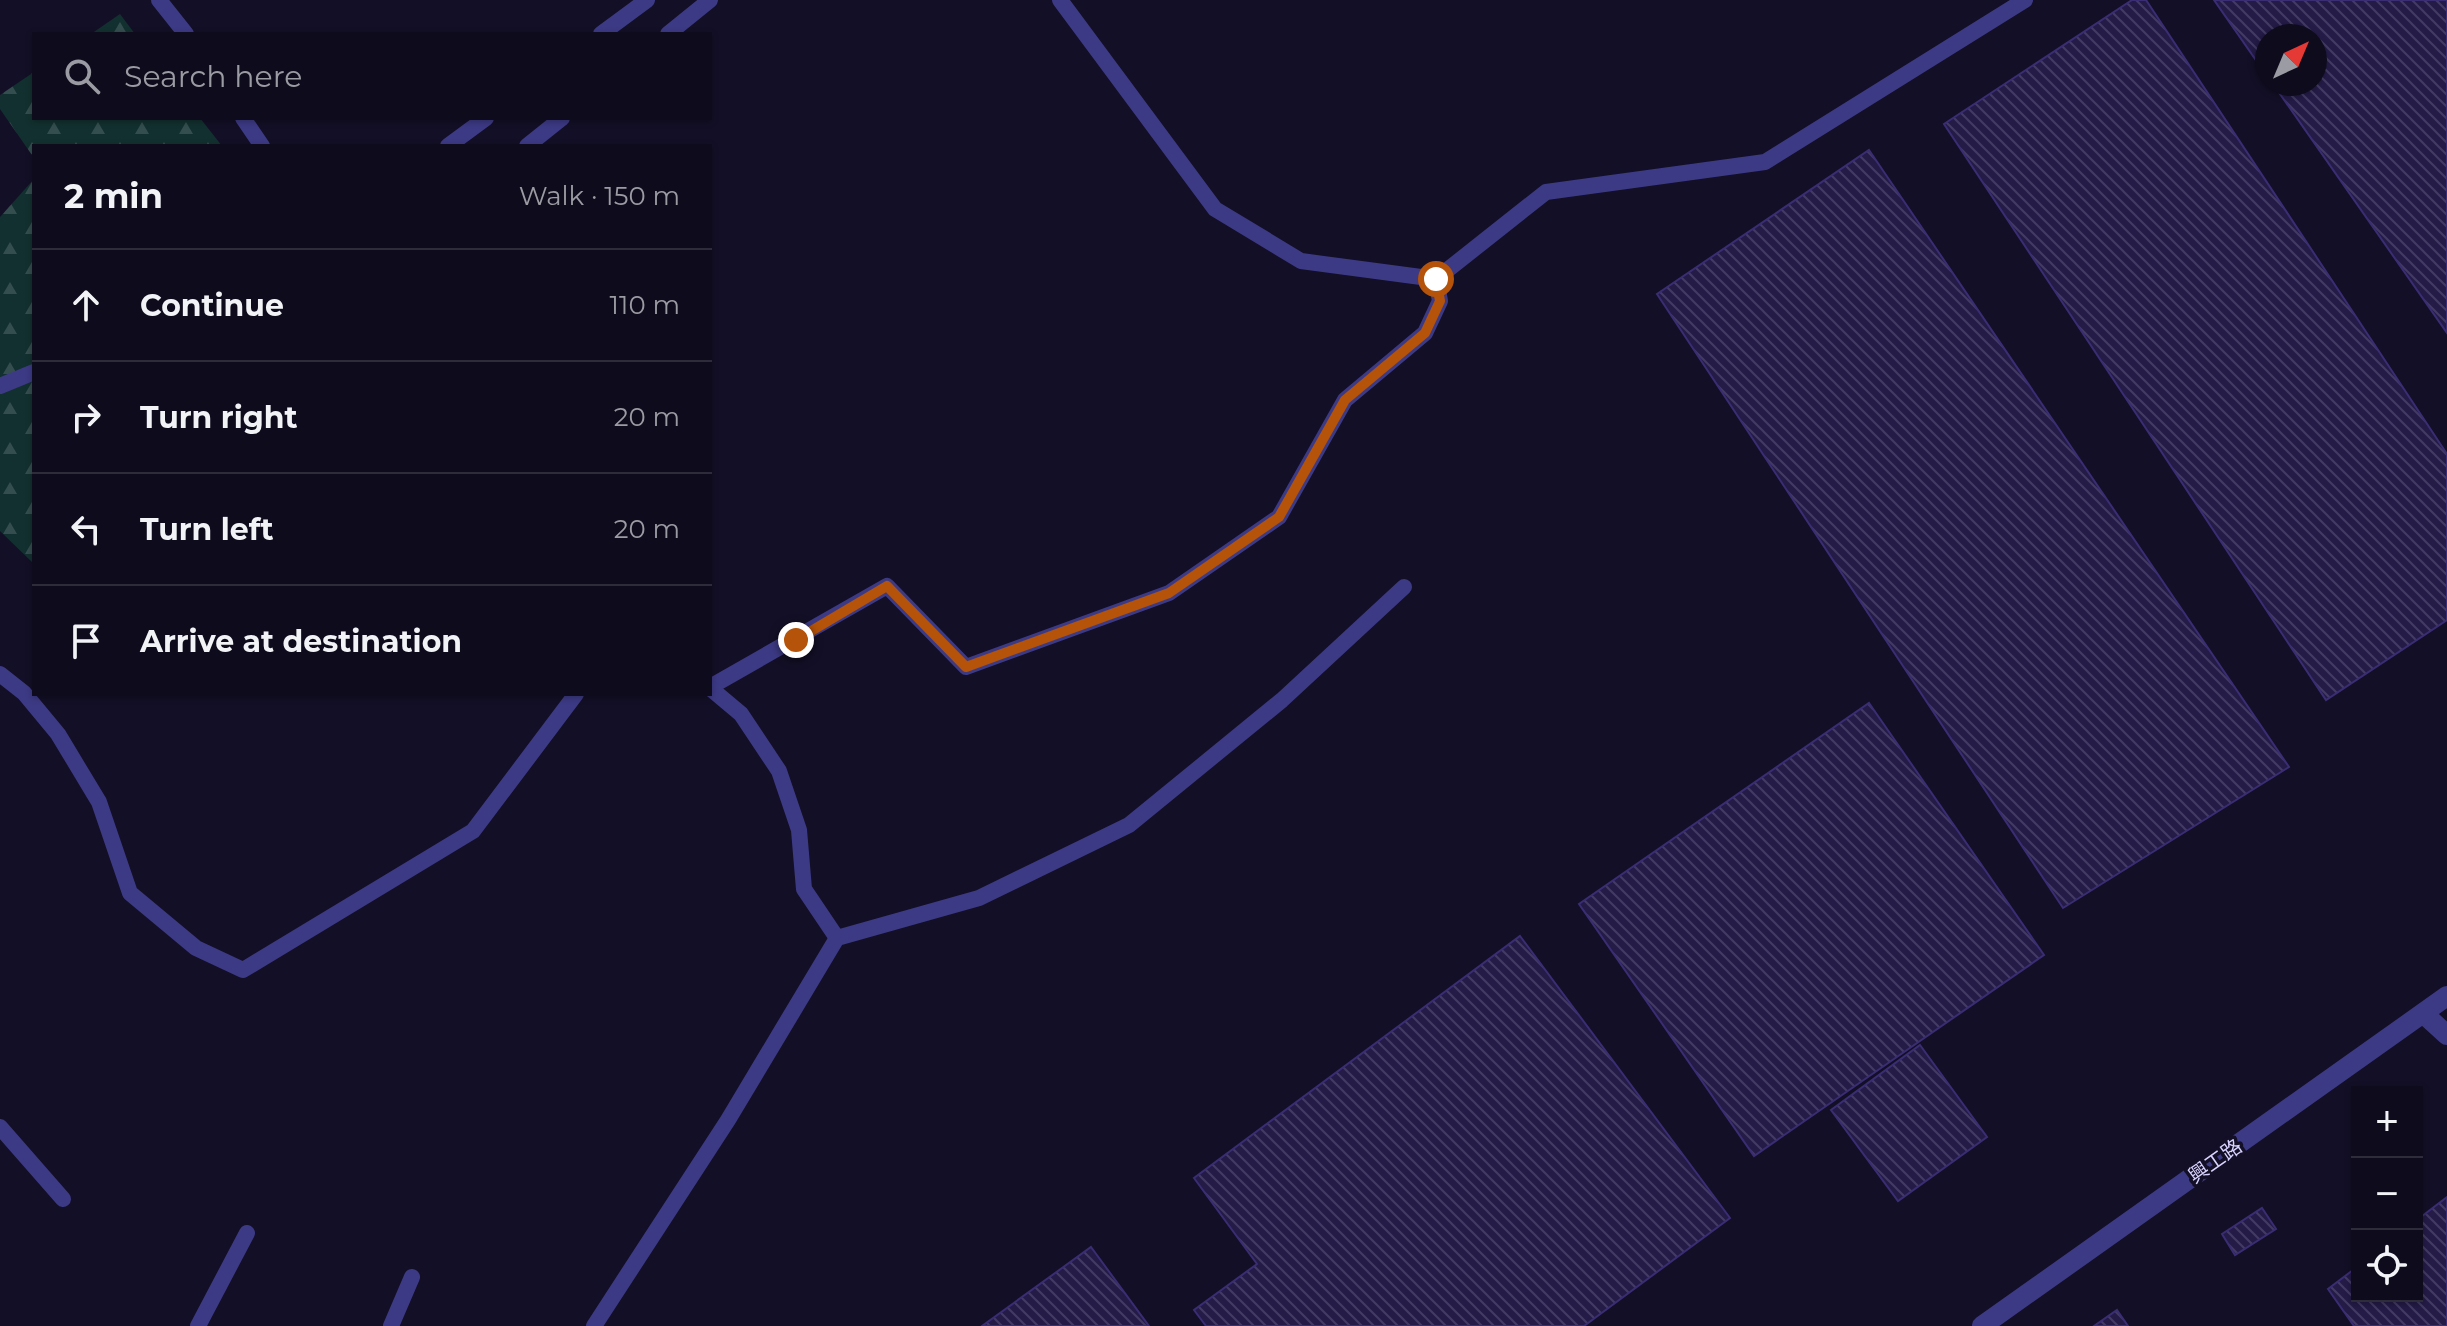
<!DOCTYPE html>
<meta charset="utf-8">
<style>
:root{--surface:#0e0b1c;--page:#171425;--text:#f1f3f6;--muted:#9b9ba3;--line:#2e2b3b}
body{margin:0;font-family:Montserrat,"Noto Sans TC",sans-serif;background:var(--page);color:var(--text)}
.controls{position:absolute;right:24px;bottom:24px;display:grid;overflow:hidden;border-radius:0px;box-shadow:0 2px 6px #0004}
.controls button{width:72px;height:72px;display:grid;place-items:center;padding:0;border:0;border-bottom:2px solid var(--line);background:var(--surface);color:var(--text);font:40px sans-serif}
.compass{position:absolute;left:2255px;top:24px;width:72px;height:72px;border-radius:50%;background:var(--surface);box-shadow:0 2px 6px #0004;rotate:44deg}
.stop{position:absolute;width:24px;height:24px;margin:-18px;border:6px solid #b45309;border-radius:50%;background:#fff}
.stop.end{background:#b45309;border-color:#fff;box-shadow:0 2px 8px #0008}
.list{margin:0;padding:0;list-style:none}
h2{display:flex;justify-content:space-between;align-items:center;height:104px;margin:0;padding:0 32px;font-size:34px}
h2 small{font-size:26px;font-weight:400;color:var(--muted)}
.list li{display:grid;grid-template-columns:52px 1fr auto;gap:24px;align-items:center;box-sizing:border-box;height:112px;padding:0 32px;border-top:2px solid var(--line)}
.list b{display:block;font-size:30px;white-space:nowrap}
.list em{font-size:26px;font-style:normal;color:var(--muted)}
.icon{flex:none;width:44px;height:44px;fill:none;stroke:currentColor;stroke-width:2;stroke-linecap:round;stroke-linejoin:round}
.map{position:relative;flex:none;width:2447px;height:1326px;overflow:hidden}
.search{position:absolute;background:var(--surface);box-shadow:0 2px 6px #0004;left:32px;top:32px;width:680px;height:88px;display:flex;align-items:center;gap:20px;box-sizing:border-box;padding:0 28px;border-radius:0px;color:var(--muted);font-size:30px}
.panel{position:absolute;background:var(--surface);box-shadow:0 2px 6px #0004;left:32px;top:144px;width:680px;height:552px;border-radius:0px}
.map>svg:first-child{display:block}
.forest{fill:url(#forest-firs)}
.building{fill:url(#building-back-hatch);stroke:#3b2d73;stroke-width:2}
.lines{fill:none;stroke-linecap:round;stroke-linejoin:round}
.service{stroke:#3d3a85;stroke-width:16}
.minor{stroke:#3d3a85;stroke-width:20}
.tertiary{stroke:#3d3a85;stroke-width:20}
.route{stroke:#b45309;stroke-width:10}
.labels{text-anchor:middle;stroke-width:7;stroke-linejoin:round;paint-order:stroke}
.street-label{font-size:20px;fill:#d9d4ff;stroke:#130f26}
</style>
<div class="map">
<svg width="2447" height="1326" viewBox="0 0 2447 1326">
<defs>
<pattern id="forest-firs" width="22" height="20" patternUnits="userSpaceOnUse" patternTransform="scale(2)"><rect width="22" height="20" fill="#12302f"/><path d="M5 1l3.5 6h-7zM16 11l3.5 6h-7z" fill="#344d4e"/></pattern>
<pattern id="building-back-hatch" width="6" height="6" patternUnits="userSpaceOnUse" patternTransform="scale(2)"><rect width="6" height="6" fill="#241b47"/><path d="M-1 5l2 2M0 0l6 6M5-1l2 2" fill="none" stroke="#433b63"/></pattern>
</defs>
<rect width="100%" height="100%" fill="#130f26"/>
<g class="forest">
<polygon points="120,14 135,34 91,34"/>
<polygon points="34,72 34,118 200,118 222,146 34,146 34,158 0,109 0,95"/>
<polygon points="34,179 34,564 0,531 0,217"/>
</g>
<g class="building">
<polygon points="2132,0 2146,0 2447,454 2447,620 2326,700 1944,124"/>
<polygon points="2214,0 2447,0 2447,333 2273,84 2315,84 2315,36 2267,36 2267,76"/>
<polygon points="1869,150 2289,767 2063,908 1657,294"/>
<polygon points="1869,703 2044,955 1754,1156 1579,904"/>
<polygon points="1520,936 1730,1218 1584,1326 1206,1326 1194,1310 1257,1264 1194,1178"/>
<polygon points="1920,1045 1987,1137 1898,1201 1831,1110"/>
<polygon points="2447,1197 2447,1326 2354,1326 2328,1289 2357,1267 2357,1296 2417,1296 2417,1220"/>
<polygon points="2262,1208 2276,1229 2235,1255 2222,1234"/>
<polygon points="1091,1247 1149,1326 982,1326"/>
<polygon points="2117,1310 2128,1326 2094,1326"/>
</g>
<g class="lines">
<g class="service">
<polyline points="159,0 186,34"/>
<polyline points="1060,0 1215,209 1301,261 1436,279 1546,192 1765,162 2025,0"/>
<polyline points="601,34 647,0"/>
<polyline points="668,34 710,0"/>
<polyline points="243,118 262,146"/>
<polyline points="448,146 486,118"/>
<polyline points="527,146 562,118"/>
<polyline points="0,386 34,372"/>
<polyline points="0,674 24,693 58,734 99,802 130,893 196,948 243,970 473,831 576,694"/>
<polyline points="710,687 887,586 966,667 1169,593 1279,517 1345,400 1425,333 1440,301 1436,279"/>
<polyline points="710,688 741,714 779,771 799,830 804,889 837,938"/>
<polyline points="0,1127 63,1199"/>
<polyline points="198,1326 247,1233"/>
<polyline points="391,1326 412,1277"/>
<polyline points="594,1326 728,1120 837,938 979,898 1129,825 1282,700 1404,587"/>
</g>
<polyline class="minor" points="2424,1014 2447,1035"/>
<polyline class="tertiary" points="1982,1326 2447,996"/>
</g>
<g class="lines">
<polyline class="route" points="796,640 887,586 966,667 1169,593 1279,517 1345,400 1425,333 1440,301 1436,279"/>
</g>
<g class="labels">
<g class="street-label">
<text transform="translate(2215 1161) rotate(-35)" y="7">興工路</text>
</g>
</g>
</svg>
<div class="controls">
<button>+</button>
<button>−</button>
<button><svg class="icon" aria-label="locate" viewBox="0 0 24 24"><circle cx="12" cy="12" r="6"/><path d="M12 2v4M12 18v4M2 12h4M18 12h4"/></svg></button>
</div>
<svg class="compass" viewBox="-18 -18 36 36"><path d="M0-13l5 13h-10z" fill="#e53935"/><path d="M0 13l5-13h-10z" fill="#9b9ba3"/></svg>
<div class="stop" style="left:1436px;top:279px"></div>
<div class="stop end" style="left:796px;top:640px"></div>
<div class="search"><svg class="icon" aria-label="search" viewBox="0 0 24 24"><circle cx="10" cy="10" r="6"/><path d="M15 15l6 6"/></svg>Search here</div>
<section class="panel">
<h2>2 min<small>Walk · 150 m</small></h2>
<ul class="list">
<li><svg class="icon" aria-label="ahead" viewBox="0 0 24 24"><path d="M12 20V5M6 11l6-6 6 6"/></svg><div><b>Continue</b></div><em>110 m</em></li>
<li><svg class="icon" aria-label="right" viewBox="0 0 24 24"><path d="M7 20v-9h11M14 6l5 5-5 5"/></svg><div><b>Turn right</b></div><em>20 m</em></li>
<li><svg class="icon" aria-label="left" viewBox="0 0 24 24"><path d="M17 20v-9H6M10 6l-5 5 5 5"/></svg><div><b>Turn left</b></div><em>20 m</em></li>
<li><svg class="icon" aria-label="arrive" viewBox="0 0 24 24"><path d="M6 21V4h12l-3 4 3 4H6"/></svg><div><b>Arrive at destination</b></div></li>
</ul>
</section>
</div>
